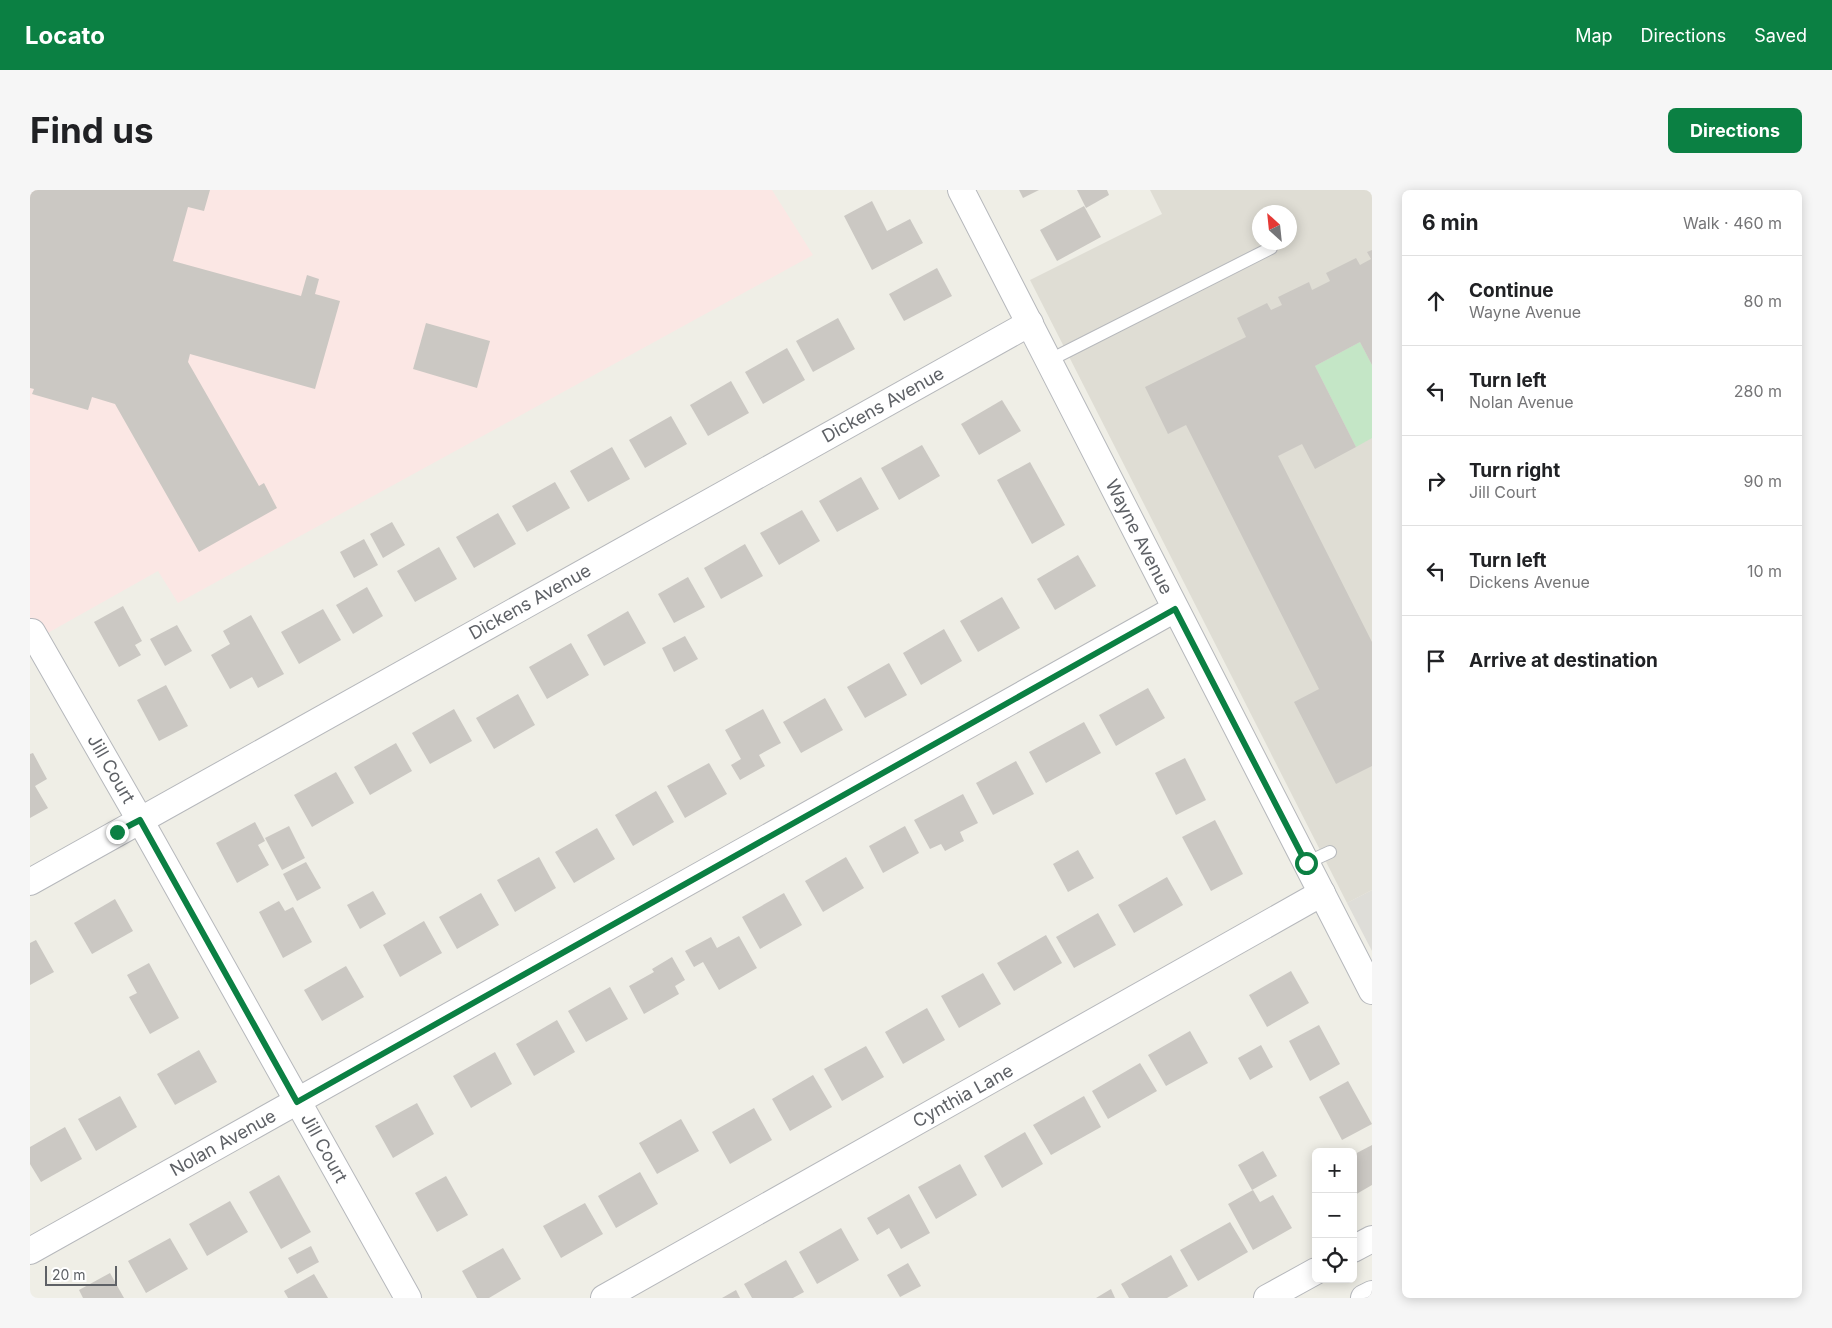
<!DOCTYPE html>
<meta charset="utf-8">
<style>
:root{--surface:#fff;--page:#f6f6f6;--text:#202124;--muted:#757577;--line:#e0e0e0;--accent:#0b8043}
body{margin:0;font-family:Inter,sans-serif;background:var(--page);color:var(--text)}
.controls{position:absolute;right:15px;bottom:15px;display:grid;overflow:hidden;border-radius:8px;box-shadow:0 2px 12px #0003}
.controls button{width:45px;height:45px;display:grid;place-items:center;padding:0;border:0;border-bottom:1px solid var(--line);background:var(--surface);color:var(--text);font:25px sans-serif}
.compass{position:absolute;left:1222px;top:15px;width:45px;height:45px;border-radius:50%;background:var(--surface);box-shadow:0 2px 12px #0003;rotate:333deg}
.scale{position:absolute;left:15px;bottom:12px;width:72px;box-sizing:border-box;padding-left:5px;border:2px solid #5e6166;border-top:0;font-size:14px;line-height:18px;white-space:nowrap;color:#5e6166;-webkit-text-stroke:4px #fff;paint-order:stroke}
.stop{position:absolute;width:15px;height:15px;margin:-11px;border:4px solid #0b8043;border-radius:50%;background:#fff}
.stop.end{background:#0b8043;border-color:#fff;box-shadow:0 1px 5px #0008}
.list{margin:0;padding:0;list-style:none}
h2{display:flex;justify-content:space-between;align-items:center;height:65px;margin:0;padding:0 20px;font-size:21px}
h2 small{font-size:16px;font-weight:400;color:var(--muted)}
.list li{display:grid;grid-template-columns:32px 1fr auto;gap:15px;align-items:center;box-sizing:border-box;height:90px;padding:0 20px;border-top:1px solid var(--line)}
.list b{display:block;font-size:19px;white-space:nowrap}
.list p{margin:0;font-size:16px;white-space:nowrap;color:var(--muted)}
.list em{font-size:16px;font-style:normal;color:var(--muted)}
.icon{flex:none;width:28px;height:28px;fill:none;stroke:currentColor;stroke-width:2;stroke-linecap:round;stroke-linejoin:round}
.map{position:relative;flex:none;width:1342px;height:1108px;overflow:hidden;border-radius:8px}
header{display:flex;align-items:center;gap:30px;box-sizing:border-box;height:70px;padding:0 25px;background:var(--accent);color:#fff}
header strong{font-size:24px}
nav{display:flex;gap:28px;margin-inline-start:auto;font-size:18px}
.intro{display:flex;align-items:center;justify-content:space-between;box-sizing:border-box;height:120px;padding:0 30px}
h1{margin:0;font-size:35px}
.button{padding:12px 22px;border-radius:8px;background:var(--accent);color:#fff;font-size:18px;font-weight:700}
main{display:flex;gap:30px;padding:0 30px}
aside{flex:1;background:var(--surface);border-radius:8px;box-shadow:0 2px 12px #0003}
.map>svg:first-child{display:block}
.industrial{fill:#deddd8}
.education{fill:#dfddd4;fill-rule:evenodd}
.medical{fill:#fbe7e4}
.green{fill:#c4e6c6}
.building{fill:#cbc8c3}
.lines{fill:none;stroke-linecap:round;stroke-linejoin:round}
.service-casing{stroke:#b6b8bc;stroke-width:14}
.minor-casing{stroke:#b6b8bc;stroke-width:28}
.service{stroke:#fff;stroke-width:12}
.minor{stroke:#fff;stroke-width:26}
.route{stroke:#0b8043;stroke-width:6}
.labels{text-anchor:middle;stroke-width:4;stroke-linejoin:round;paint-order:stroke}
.street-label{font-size:18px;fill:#5e6166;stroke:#fff}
</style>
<header>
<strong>Locato</strong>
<nav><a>Map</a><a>Directions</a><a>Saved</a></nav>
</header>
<div class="intro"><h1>Find us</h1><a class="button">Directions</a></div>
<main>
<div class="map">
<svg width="1342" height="1108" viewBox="0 0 1342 1108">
<rect width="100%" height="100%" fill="#efeee6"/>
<polygon class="industrial" points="1342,700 1342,761 1317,713"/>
<path class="education" d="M1120,0H1342V700L1317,713L1000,90L1132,24ZM1230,22H1260V52H1230Z"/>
<polygon class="medical" points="0,0 742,0 783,65 148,413 128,381 0,453"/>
<polygon class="green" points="1330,152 1342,175 1342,248 1326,257 1285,176"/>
<g class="building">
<polygon points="0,0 180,0 174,21 158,17 143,71 271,106 277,85 289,89 285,104 310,111 285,199 160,164 158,172 229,296 234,293 247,318 169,362 85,214 62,207 58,220 2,204 4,199 0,198"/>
<polygon points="989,0 1009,0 993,8"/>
<polygon points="1047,0 1077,0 1079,5 1056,18"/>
<polygon points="842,11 857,41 880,29 893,53 842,80 814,26"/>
<polygon points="1054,16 1071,47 1027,71 1010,40"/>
<polygon points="1342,60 1342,175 1330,152 1285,176 1326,257 1285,279 1272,254 1248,266 1342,452 1342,576 1306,594 1264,512 1289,499 1156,235 1138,244 1115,197 1216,147 1207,128 1237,113 1241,120 1252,115 1248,107 1279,92 1282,100 1300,91 1296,83 1326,68 1330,75 1341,69 1337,62"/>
<polygon points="907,78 922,106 874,131 859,104"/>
<polygon points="808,128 825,159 783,182 766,151"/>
<polygon points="396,133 460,151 447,198 383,179"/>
<polygon points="757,158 775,190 733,214 715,182"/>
<polygon points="701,191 719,223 678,246 660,215"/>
<polygon points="972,210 991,241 949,265 931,234"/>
<polygon points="641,226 657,254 615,278 599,250"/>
<polygon points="892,255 910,286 869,310 851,278"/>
<polygon points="582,257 600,289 558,312 540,281"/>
<polygon points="1000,272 1035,335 1002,354 967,290"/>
<polygon points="831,287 849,319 807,342 789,311"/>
<polygon points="525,292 540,318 497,342 482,316"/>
<polygon points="772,320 790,351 749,375 730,343"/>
<polygon points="468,323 486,354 444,378 426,347"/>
<polygon points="362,332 375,355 353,368 340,344"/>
<polygon points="334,349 348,375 324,388 310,362"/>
<polygon points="715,354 733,386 691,409 674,378"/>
<polygon points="409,357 427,389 385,412 367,381"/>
<polygon points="1048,365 1066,396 1025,420 1007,389"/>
<polygon points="658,387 675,417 644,433 628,404"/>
<polygon points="337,397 353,426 323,444 306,415"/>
<polygon points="972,407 990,438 948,462 930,431"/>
<polygon points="93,416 112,451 105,455 111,465 89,477 64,432"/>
<polygon points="293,419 311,450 269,474 251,442"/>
<polygon points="598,421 616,453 574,476 557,445"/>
<polygon points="221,425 254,484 228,498 222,487 200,499 181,465 200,454 193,441"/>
<polygon points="147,435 162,461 135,476 120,449"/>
<polygon points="914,439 932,471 891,495 873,463"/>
<polygon points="655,446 668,469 644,482 632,458"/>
<polygon points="541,453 559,485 517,509 499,477"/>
<polygon points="859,473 877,505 835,528 817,497"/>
<polygon points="136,495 158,536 129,551 107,510"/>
<polygon points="1118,498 1135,528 1086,556 1069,525"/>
<polygon points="488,504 505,535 464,559 446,528"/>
<polygon points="795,508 813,540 771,563 753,532"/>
<polygon points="424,519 442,551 400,574 382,543"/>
<polygon points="733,519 751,553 729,565 735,576 710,590 701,575 711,569 695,540"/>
<polygon points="1054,532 1071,563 1016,593 999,562"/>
<polygon points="366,553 382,581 340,605 324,577"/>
<polygon points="3,563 17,589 5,596 18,618 0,628 0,564"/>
<polygon points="1155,568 1176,610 1146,625 1125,583"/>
<polygon points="986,571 1004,604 963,625 946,593"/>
<polygon points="679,573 697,604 655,628 637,596"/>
<polygon points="306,582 324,613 282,637 264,605"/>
<polygon points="626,601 644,632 603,656 585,625"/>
<polygon points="933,604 948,633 930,642 934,651 915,661 911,654 900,659 884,630"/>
<polygon points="1185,630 1213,684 1181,701 1152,647"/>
<polygon points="225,632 235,651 228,655 239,675 207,693 186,653"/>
<polygon points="259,636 275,668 252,680 235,648"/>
<polygon points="875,636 889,663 853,683 839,656"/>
<polygon points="567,638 585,669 544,693 525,662"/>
<polygon points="1048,660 1064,688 1038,702 1023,674"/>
<polygon points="509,667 526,698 485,722 467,690"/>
<polygon points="816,667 834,698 793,722 775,691"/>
<polygon points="276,672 291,698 267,711 253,684"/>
<polygon points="1137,687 1153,715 1104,743 1088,715"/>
<polygon points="343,701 356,724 330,739 317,715"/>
<polygon points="451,703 469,735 427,759 409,727"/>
<polygon points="754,703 772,735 730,759 712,727"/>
<polygon points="85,709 103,741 62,764 44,733"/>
<polygon points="249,711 255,721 263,717 282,752 253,768 229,722"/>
<polygon points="1068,723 1086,755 1044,778 1026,747"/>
<polygon points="394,731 412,763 370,787 353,755"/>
<polygon points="1016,745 1032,773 984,801 967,773"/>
<polygon points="709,746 727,778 689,800 673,772 664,777 655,761 681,747 687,758"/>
<polygon points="6,750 24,782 0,795 0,753"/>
<polygon points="642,767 655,790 645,796 649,804 614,824 599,796 624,782 622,779"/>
<polygon points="119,773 149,828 120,844 99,807 107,803 97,785"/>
<polygon points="316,776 334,807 292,831 274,800"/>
<polygon points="1261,781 1279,813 1237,837 1219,805"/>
<polygon points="953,783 971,814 929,838 911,806"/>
<polygon points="580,797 598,829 556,852 538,821"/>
<polygon points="897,818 915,850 873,874 855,842"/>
<polygon points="527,830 545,862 504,886 486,854"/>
<polygon points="1289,835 1310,874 1280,891 1259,851"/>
<polygon points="1160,841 1178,873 1136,896 1118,865"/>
<polygon points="1231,855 1243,877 1220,890 1208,868"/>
<polygon points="836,856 854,887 812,911 794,879"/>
<polygon points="169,860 187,892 145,915 127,884"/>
<polygon points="465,862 482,894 441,918 423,886"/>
<polygon points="1110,873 1127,901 1078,929 1062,901"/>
<polygon points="783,885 802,917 760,941 742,909"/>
<polygon points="1318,891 1342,934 1312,950 1289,907"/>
<polygon points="90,906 107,937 66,961 48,929"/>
<polygon points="1054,906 1071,937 1021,965 1003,935"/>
<polygon points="387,913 404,944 363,968 345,936"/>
<polygon points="724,918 742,950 700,974 682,942"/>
<polygon points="651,929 669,961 627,984 609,953"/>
<polygon points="35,937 52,969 11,992 0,974 0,957"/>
<polygon points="995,942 1013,974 972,998 954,966"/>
<polygon points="1342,955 1342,995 1323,1006 1323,965"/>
<polygon points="1233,961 1247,986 1222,1000 1208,975"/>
<polygon points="930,974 947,1005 906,1029 888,997"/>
<polygon points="610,982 628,1014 586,1038 568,1006"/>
<polygon points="249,985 281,1042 251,1059 219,1002"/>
<polygon points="416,986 438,1025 407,1042 385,1003"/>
<polygon points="1223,1000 1230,1012 1243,1005 1262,1038 1223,1060 1198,1014"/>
<polygon points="879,1004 900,1043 871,1059 859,1038 847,1045 837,1028"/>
<polygon points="200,1011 218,1042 177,1066 159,1034"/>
<polygon points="555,1013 573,1044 531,1068 513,1036"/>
<polygon points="1200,1032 1218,1062 1168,1091 1150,1060"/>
<polygon points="811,1038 829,1070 787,1094 769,1062"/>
<polygon points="140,1048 158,1079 116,1103 98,1071"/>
<polygon points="281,1056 289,1072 267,1084 258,1068"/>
<polygon points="473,1058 491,1089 459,1108 447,1108 432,1081"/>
<polygon points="1141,1065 1158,1096 1137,1108 1099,1108 1091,1094"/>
<polygon points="756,1070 774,1102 763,1108 722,1108 714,1094"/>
<polygon points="878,1073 891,1096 870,1107 857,1085"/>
<polygon points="80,1083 94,1108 53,1108 49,1100"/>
<polygon points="284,1084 298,1108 258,1108 254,1101"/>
<polygon points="1081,1099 1085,1108 1066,1108"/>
<polygon points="706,1100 710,1108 692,1108"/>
</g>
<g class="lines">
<g class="service-casing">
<g id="service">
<polyline points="1018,171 1241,58"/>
<polyline points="1276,673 1300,662"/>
</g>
</g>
<g class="minor-casing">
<g id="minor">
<polyline points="931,0 1342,801"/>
<polyline points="2,442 110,630 378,1108"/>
<polyline points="0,692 1000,133"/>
<polyline points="1323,1059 1342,1049"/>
<polyline points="0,1061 1145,419"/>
<polyline points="574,1108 1292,703"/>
<polyline points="1237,1108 1286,1081"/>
<polyline points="1334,1108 1342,1104"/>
</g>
</g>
<use href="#service" class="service"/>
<use href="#minor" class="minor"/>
</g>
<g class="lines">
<polyline class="route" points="87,642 110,630 267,912 1145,419 1276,673"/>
</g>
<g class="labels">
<g class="street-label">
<text transform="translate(853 215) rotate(-29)" y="6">Dickens Avenue</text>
<text transform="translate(1109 347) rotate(63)" y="6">Wayne Avenue</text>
<text transform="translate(500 412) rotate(-29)" y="6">Dickens Avenue</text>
<text transform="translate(81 579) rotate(60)" y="6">Jill Court</text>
<text transform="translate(933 906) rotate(-29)" y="6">Cynthia Lane</text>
<text transform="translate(193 953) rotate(-29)" y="6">Nolan Avenue</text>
<text transform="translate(294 958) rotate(61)" y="6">Jill Court</text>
</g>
</g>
</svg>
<div class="controls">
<button>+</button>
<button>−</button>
<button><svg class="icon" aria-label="locate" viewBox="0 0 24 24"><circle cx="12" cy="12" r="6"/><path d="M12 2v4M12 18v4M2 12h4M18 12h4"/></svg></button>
</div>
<svg class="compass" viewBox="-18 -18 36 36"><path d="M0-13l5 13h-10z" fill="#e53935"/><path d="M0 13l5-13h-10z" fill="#757577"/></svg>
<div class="scale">20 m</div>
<div class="stop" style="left:1276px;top:673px"></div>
<div class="stop end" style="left:87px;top:642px"></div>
</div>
<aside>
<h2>6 min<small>Walk · 460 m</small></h2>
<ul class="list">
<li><svg class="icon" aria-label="ahead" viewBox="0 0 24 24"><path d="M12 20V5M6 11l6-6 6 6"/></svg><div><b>Continue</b><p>Wayne Avenue</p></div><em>80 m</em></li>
<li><svg class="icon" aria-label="left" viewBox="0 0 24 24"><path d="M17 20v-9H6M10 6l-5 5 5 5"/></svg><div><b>Turn left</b><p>Nolan Avenue</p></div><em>280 m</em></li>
<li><svg class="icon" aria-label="right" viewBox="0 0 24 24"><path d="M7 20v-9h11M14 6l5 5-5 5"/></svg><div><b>Turn right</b><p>Jill Court</p></div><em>90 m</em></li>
<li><svg class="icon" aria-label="left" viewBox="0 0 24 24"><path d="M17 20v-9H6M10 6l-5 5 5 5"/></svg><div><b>Turn left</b><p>Dickens Avenue</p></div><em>10 m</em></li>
<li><svg class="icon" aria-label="arrive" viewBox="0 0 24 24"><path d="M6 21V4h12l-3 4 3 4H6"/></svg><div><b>Arrive at destination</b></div></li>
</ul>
</aside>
</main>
